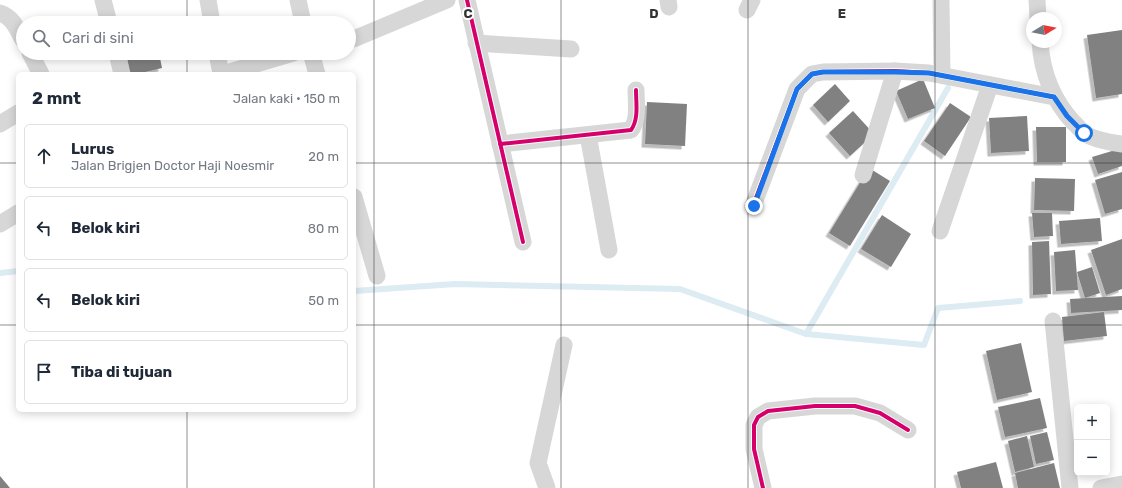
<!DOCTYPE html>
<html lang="id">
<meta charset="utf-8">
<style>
:root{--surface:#fff;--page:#f2f2f3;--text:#1f2937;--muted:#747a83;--line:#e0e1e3}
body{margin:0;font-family:Rubik,sans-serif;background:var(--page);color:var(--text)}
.controls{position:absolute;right:12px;bottom:12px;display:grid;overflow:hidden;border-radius:6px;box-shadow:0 2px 10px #0003}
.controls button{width:36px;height:36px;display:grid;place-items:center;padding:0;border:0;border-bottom:1px solid var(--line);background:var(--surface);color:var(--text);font:20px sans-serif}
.compass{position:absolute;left:1026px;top:12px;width:36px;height:36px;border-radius:50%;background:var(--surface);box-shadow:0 2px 10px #0003;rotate:80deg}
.stop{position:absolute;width:12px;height:12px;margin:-9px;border:3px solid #1a73e8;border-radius:50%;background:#fff}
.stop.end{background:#1a73e8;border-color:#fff;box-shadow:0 1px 4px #0008}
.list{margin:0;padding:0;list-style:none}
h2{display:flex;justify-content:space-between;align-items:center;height:52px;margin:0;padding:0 16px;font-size:17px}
h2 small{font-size:13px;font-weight:400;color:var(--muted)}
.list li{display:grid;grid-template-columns:26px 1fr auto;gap:12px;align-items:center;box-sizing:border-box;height:64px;margin:0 8px 8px;padding:0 8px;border:1px solid var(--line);border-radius:6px}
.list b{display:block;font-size:15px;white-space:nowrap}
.list p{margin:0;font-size:13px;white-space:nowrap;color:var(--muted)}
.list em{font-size:13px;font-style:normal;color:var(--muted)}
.icon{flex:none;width:22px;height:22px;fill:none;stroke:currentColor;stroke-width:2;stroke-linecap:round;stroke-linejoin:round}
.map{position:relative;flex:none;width:1122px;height:488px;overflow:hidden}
.search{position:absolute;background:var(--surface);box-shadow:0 2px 10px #0003;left:16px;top:16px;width:340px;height:44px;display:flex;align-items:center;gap:10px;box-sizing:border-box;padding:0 14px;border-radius:22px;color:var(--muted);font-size:15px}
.panel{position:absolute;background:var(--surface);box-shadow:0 2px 10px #0003;left:16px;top:72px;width:340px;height:340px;border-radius:6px}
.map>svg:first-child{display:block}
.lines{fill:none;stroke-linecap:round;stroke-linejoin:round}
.stream{stroke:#ddebf3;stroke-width:6}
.building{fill:#818181;filter:url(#shadow)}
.minor{stroke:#d7d7d7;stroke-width:17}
.cycleway-casing{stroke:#fff;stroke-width:6}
.cycleway{stroke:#d6006c;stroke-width:4}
.route{stroke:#1a73e8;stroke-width:5}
.grid{fill:none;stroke:#333;stroke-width:1;stroke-opacity:0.55}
.grid-label{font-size:13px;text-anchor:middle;font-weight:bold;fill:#333;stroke:#fff;stroke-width:4;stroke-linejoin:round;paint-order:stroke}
</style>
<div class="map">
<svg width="1122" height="488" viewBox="0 0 1122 488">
<defs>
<filter id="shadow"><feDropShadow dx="-3.5" dy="3.5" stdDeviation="0" flood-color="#0004"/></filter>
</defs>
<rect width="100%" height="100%" fill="#fff"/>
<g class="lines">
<g class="stream">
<polyline points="0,273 18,271"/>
<polyline points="354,291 455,284 680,289 806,334 924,345 938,308 1020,301"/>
<polyline points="806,334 948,88"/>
</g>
</g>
<g class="building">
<polygon points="1122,30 1122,94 1096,98 1087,35"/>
<polygon points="126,53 159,53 162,68 137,74 130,74"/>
<polygon points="923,79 935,108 908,119 896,91"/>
<polygon points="835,84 850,101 828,122 813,105"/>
<polygon points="647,102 687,104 685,146 645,144"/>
<polygon points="950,103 971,117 945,156 924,141"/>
<polygon points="853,111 874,134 850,156 829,133"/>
<polygon points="1027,116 1029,151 991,153 989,118"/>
<polygon points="1036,127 1066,127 1066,162 1037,162"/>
<polygon points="1122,148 1122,166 1098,174 1092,157"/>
<polygon points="869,168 890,181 850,246 829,233"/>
<polygon points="1122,172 1122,209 1105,214 1095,180"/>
<polygon points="1035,178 1075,179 1074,211 1034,210"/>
<polygon points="1032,213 1052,213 1053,236 1034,237"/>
<polygon points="882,215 911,234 891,267 861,249"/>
<polygon points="1100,218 1102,241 1061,244 1059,221"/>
<polygon points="1122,239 1122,289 1106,295 1091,250"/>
<polygon points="1049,241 1051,294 1033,295 1032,242"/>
<polygon points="1075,250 1078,290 1056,291 1054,252"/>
<polygon points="1092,267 1100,293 1085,298 1077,272"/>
<polygon points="1122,296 1122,310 1071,313 1070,299"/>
<polygon points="1104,312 1107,336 1064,341 1062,317"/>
<polygon points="1021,343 1032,392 997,400 986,351"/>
<polygon points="1040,398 1047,428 1005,437 998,407"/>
<polygon points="1047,432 1054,460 1036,464 1030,436"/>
<polygon points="1027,436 1034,467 1015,472 1008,441"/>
<polygon points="996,462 1003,488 961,488 957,472"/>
<polygon points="1054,463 1060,488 1018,488 1015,473"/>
<polygon points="0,476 10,488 0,488"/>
</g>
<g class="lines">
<g class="minor">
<polyline points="103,0 109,23"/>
<polyline points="208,0 212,23"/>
<polyline points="298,0 303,23"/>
<polyline points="467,0 523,242"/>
<polyline points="668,0 669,7"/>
<polyline points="941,0 942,75"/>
<polyline points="1037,0 1038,18"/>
<polyline points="747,10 752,0"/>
<path d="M0,13C13,17 17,29 23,40"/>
<polyline points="349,40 356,38 447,0"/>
<path d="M1040,42C1042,73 1052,99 1073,122C1077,125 1080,130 1084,133C1092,139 1112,143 1122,144"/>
<polyline points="476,43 571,49"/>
<polyline points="30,53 41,74"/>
<polyline points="117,53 122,74"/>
<polyline points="217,53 221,74"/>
<polyline points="311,53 317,74"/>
<polyline points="223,74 293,53"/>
<polyline points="0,124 18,113"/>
<polyline points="588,135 609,250"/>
<path d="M500,144L631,130C639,119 636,103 636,90"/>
<polyline points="863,175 895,71"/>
<polyline points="354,197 377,276"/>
<polyline points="753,206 797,89 812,74 823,72 895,71 929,73 1054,97"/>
<polyline points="0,224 18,213"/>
<polyline points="940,231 990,85"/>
<polyline points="1053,321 1070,488"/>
<polyline points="547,488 538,463 564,345"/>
<polyline points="763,488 754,449 754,425 758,417 768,411 815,406 855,406 880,413 908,430"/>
<polyline points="1101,488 1122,484"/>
</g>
<g class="cycleway-casing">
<g id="cycleway">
<polyline points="467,0 523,242"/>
<path d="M500,144L631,130C639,119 636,103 636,90"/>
<polyline points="753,206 797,89 812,74 823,72 895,71 929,73 1054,97"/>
<polyline points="763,488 754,449 754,425 758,417 768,411 815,406 855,406 880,413 908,430"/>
</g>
</g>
<use href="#cycleway" class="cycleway"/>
</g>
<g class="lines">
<polyline class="route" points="754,206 797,89 812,74 823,72 895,72 929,73 1054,97 1067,116 1084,133"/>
</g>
<path class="grid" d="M187,0V23M374,0V488M561,0V488M748,0V488M935,0V488M187,53V74M0,163H18M354,163H1122M0,325H18M354,325H1122M187,410V488"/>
<g class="grid-label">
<text x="468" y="18">C</text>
<text x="654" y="18">D</text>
<text x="842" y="18">E</text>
</g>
</svg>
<div class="controls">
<button>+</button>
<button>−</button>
</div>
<svg class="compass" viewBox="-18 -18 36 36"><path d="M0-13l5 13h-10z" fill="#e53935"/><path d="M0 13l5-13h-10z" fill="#747a83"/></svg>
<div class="stop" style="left:1084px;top:133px"></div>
<div class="stop end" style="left:754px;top:206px"></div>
<div class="search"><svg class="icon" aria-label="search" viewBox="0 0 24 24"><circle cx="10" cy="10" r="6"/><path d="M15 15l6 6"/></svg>Cari di sini</div>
<section class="panel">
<h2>2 mnt<small>Jalan kaki · 150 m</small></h2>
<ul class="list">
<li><svg class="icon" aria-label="ahead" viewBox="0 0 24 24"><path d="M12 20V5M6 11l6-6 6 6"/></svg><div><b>Lurus</b><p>Jalan Brigjen Doctor Haji Noesmir</p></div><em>20 m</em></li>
<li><svg class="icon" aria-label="left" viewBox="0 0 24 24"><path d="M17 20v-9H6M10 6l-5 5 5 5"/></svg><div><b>Belok kiri</b></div><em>80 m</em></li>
<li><svg class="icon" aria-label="left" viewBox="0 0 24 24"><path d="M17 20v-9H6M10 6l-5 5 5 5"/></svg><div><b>Belok kiri</b></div><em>50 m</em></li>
<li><svg class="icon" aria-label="arrive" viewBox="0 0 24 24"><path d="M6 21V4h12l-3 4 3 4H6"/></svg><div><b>Tiba di tujuan</b></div></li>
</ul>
</section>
</div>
